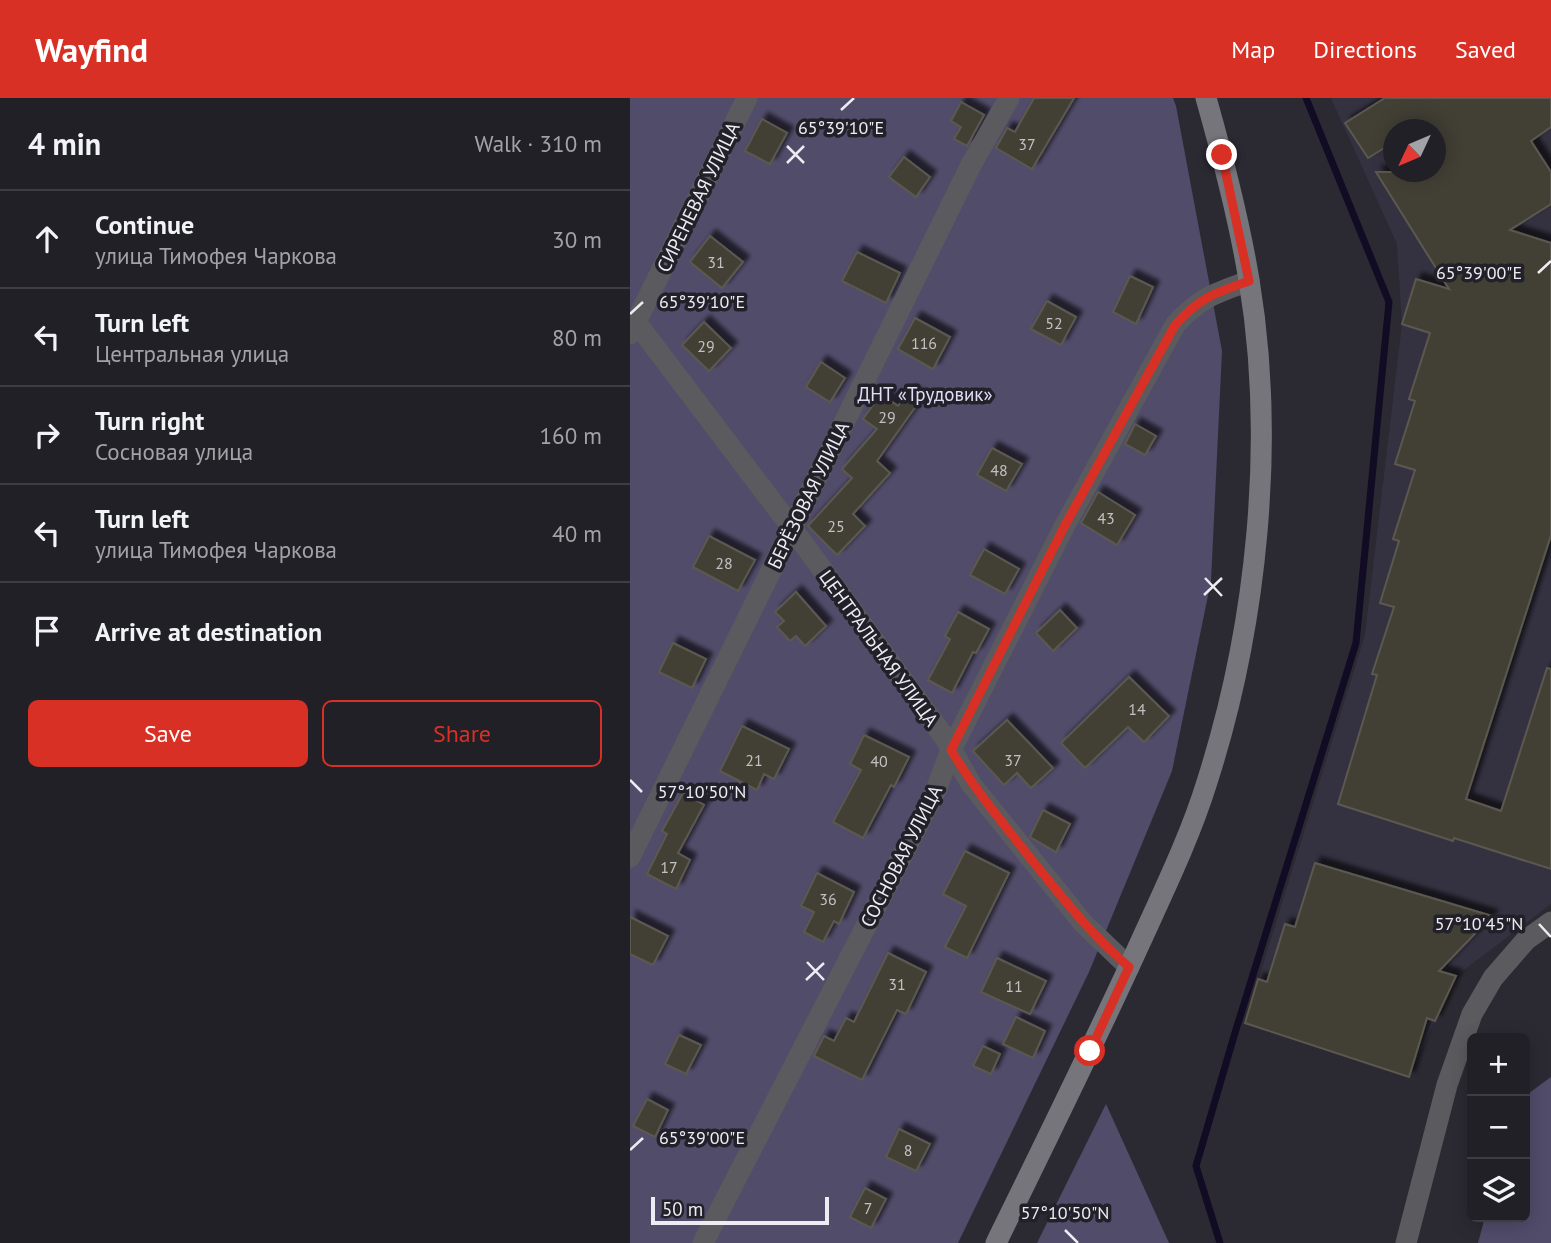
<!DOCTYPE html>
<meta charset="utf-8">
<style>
:root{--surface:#202026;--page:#28282e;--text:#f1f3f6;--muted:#a2a3a7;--line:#3d3e43;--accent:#d93025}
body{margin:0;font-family:"PT Sans",sans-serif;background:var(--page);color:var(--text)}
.controls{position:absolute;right:21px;bottom:21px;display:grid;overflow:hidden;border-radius:10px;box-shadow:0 4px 18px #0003}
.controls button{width:63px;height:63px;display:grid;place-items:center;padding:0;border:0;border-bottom:2px solid var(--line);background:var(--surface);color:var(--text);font:35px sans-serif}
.compass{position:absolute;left:753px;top:21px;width:63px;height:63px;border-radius:50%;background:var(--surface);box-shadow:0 4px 18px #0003;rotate:226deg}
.scale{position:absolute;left:21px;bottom:18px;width:178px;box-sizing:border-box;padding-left:7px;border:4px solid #edecf2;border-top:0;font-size:19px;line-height:24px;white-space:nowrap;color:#edecf2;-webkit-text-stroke:5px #222029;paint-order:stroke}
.stop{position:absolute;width:21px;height:21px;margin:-16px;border:5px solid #d93025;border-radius:50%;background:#fff}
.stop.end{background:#d93025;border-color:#fff;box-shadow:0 2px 7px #0008}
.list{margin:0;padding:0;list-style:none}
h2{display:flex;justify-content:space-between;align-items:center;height:91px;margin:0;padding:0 28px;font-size:30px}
h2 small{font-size:23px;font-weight:400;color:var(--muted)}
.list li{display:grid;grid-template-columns:46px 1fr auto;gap:21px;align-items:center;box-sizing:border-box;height:98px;padding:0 28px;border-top:2px solid var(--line)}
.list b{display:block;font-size:26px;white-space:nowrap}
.list p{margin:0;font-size:23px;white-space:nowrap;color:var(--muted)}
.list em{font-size:23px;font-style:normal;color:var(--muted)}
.actions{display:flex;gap:14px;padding:21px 28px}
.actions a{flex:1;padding:16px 0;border:2px solid var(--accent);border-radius:10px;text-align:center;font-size:24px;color:var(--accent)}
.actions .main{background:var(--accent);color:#fff}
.icon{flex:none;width:38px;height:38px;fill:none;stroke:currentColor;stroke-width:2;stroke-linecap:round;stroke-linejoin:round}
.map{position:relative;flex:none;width:921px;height:1145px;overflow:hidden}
header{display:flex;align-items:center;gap:42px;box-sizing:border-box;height:98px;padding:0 35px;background:var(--accent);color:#fff}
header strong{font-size:33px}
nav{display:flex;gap:38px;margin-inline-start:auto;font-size:24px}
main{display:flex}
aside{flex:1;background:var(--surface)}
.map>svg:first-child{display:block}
.built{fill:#343241;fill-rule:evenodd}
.green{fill:#514c6a}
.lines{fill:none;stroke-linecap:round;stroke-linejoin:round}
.stream{stroke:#110b23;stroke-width:7}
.building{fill:#424036;stroke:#5b594f;stroke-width:2;filter:url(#shadow)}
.minor{stroke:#5b5b5f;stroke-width:21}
.tertiary{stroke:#5b5b5f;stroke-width:21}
.secondary{stroke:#76757c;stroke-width:21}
.route{stroke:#d93025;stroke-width:9}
.ticks{fill:none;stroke:#edecf2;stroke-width:2.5}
.labels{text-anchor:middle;stroke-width:7;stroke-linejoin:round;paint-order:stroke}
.number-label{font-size:16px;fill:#c2c1c3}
.street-label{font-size:19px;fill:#edecf2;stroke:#222029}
.park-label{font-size:19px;fill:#e1def6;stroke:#222029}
.ticks-label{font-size:18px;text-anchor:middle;fill:#edecf2;stroke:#222029;stroke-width:7;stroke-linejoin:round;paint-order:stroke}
</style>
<header>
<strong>Wayfind</strong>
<nav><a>Map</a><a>Directions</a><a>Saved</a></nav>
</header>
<main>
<aside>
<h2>4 min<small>Walk · 310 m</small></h2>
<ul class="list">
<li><svg class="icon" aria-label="ahead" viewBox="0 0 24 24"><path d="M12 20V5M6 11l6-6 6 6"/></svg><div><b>Continue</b><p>улица Тимофея Чаркова</p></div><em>30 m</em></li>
<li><svg class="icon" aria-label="left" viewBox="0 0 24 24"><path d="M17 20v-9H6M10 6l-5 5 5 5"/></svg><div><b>Turn left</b><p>Центральная улица</p></div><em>80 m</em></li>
<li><svg class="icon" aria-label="right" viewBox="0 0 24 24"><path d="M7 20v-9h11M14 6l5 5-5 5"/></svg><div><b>Turn right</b><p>Сосновая улица</p></div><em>160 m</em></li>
<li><svg class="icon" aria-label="left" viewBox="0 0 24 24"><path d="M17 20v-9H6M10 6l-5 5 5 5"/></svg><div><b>Turn left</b><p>улица Тимофея Чаркова</p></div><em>40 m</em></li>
<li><svg class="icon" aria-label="arrive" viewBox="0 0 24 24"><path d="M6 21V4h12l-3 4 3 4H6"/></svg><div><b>Arrive at destination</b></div></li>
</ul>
<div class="actions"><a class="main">Save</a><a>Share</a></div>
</aside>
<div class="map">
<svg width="921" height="1145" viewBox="0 0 921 1145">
<defs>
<filter id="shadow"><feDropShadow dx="6" dy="-6" stdDeviation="2" flood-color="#0009"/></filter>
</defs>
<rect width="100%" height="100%" fill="#2b2a33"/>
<path class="built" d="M701,0H921V806L826,878L779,979L615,925L735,537L772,226L767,146ZM764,32H806V74H764Z"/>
<g class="green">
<polygon points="0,0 543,0 546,8 592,253 581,483 542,673 459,874 328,1145 0,1145"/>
<polygon points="921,979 921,1145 848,1145 855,1119 895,1119 895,998"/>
<polygon points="476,1006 539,1145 407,1145"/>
</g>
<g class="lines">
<polyline class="stream" points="590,1145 566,1068 604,938 726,545 759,204 676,0"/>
</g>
<g class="building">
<polygon points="404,0 444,0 402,71 366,50 377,30 385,34"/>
<polygon points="755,0 921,0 921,29 901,43 921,74 921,106 880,132 921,145 921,437 836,701 871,713 917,570 921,571 921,771 824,740 823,743 708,706 747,577 742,576 764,509 750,505 769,443 763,441 785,372 765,366 785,303 779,301 800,235 772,226 786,181 819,191 746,74 806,74 806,32 764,32 764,44 738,60 715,25"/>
<polygon points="331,4 354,17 337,48 324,41 331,29 321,23"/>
<polygon points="132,21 157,35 140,66 115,53"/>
<polygon points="274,59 300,79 286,99 259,79"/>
<polygon points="80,138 113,164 92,190 60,164"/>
<polygon points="227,154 270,175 256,205 212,183"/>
<polygon points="500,178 523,189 506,226 483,214"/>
<polygon points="417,203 446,219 431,247 401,231"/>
<polygon points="285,220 320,239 303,271 268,251"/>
<polygon points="74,224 101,250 79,273 52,247"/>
<polygon points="191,264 215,280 200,304 176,289"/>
<polygon points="280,293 291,301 247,363 260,375 223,416 235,428 207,457 178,428 222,380 212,371 247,331 233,321 251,296 268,308"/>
<polygon points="505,326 526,338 515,357 495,346"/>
<polygon points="362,350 392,366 376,393 347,377"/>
<polygon points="468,394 505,417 487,447 451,425"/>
<polygon points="79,438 125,462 108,493 63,469"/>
<polygon points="354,451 389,471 375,496 340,477"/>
<polygon points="166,494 196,528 175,548 166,538 160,543 147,529 154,523 145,514"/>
<polygon points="430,512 447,530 423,553 406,535"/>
<polygon points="328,514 359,531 346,555 343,554 322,595 298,582 320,541 315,538"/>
<polygon points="43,545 76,561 62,590 29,574"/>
<polygon points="499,579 539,618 514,644 498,629 455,670 431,645"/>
<polygon points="377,622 423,670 401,690 387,675 374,687 343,653"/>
<polygon points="112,628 159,651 144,681 134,676 127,692 90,673"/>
<polygon points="234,637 279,659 264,689 261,687 233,740 203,724 231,672 220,666"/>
<polygon points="53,695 74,707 48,755 60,762 46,791 17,776 37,736 32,733"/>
<polygon points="413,712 440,726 426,754 400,739"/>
<polygon points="335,753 379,775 337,860 315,849 336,808 313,796"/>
<polygon points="685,765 862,818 809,873 826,878 805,923 797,920 779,979 615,925 628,881 637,884 655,826 665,829"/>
<polygon points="187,775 224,794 209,826 204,823 193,844 174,834 184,814 171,808"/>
<polygon points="0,819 38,838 23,867 0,856"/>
<polygon points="258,855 296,874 276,916 267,912 232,982 184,958 194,938 204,943 216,920 224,924"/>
<polygon points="367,860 416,883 400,916 351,894"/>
<polygon points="386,919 415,933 403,960 373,946"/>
<polygon points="49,937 71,947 56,976 35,966"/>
<polygon points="353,948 370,956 361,976 343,968"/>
<polygon points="17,1001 38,1012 25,1039 3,1028"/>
<polygon points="269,1031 300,1046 286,1073 256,1059"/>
<polygon points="235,1090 256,1101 241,1130 220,1119"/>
</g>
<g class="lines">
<g class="minor">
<polyline points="6,224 162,430 315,640 341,686 453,825 499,869"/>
<polyline points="0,236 117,0"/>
<polyline points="0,759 340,69 379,0"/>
<path d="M73,1145L306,692L321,652L434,429L545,227C570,199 586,195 619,183"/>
</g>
<polyline class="tertiary" points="776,1145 817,987 842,916 863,880 896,842 921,824"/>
<path class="secondary" d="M366,1145C415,1045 464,946 510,845C534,792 560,739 577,684C627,528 646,344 619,182C609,121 593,60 576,0"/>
</g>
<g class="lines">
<path class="route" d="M460,953L499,869C461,837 432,799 401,761C373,725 344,691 321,652L434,429L545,227C570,199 585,195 619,183L592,57"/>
</g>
<path class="ticks" d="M211,12L224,0M157,48L174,65M157,65L174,48M908,175L921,163M0,216L13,204M575,480L592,498M574,497L592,480M0,682L12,694M909,826L921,839M177,864L194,882M176,882L194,865M0,1052L13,1040M435,1132L448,1145"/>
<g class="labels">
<g class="number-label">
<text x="397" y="52">37</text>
<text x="86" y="170">31</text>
<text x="424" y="231">52</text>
<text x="294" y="251">116</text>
<text x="76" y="254">29</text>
<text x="257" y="325">29</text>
<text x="369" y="378">48</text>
<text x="476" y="426">43</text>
<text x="206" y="434">25</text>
<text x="94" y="471">28</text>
<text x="507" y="617">14</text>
<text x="124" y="668">21</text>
<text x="383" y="668">37</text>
<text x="249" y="669">40</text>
<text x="39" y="775">17</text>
<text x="198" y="807">36</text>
<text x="267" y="892">31</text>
<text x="384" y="894">11</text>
<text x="278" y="1058">8</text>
<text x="238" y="1116">7</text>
</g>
<g class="street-label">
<text transform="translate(68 99) rotate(-64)" y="7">СИРЕНЕВАЯ УЛИЦА</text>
<text transform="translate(178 397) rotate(-64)" y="7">БЕРЁЗОВАЯ УЛИЦА</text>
<text transform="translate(249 550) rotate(54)" y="7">ЦЕНТРАЛЬНАЯ УЛИЦА</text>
<text transform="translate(271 758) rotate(-63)" y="7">СОСНОВАЯ УЛИЦА</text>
</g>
<g class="park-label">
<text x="295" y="303">ДНТ «Трудовик»</text>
</g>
</g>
<g class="ticks-label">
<text x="211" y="36">65°39'10"E</text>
<text x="849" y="181">65°39'00"E</text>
<text x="72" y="210">65°39'10"E</text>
<text x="72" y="700">57°10'50"N</text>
<text x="849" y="832">57°10'45"N</text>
<text x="72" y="1046">65°39'00"E</text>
<text x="435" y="1121">57°10'50"N</text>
</g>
</svg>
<div class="controls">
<button>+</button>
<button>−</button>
<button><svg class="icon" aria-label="layers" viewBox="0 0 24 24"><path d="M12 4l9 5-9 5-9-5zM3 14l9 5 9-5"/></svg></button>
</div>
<svg class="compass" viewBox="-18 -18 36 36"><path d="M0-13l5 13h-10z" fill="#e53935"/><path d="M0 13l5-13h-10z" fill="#a2a3a7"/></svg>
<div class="scale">50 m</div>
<div class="stop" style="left:460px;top:953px"></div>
<div class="stop end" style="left:592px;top:57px"></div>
</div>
</main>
